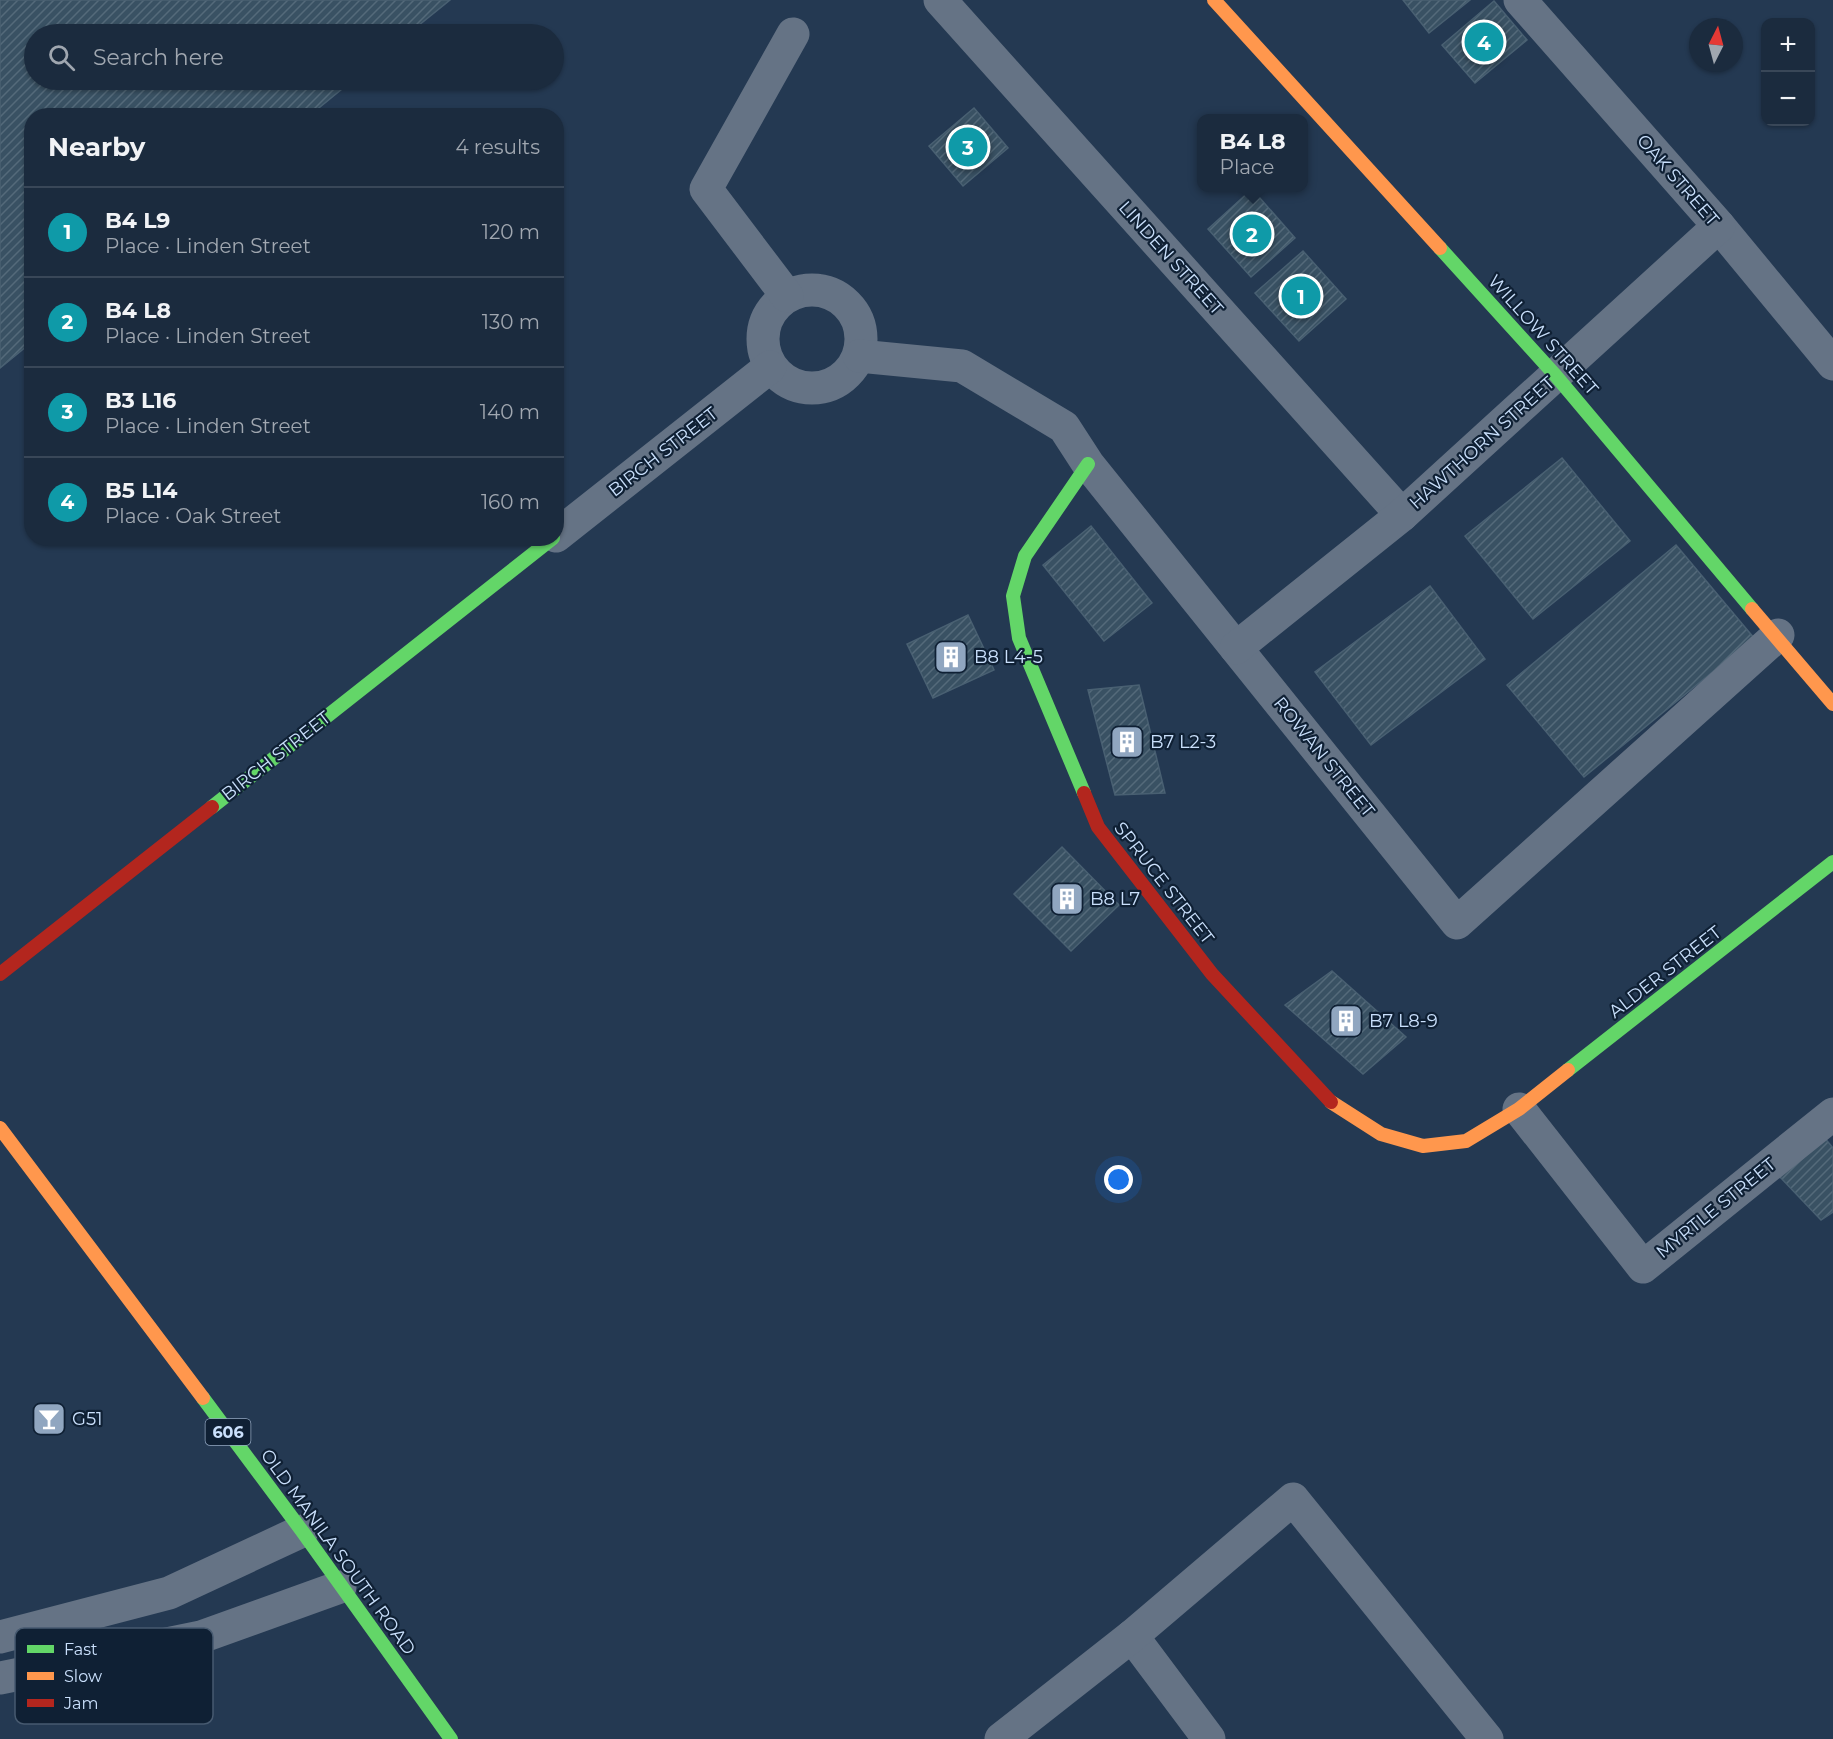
<!DOCTYPE html>
<meta charset="utf-8">
<style>
:root{--surface:#1b2b3e;--page:#283749;--text:#f1f3f6;--muted:#a0a7b0;--line:#394758;--accent:#8bbbb9}
body{margin:0;font-family:Montserrat,sans-serif;background:var(--page);color:var(--text)}
.controls{position:absolute;right:18px;top:18px;display:grid;overflow:hidden;border-radius:12px;box-shadow:0 2px 4px #0004}
.controls button{width:54px;height:54px;display:grid;place-items:center;padding:0;border:0;border-bottom:2px solid var(--line);background:var(--surface);color:var(--text);font:30px sans-serif}
.compass{position:absolute;left:1689px;top:18px;width:54px;height:54px;border-radius:50%;background:var(--surface);box-shadow:0 2px 4px #0004;rotate:6deg}
.you{position:absolute;left:1119px;top:1180px;width:21px;height:21px;margin:-15px;border:4px solid #fff;border-radius:50%;background:#1a73e8;box-shadow:0 0 0 9px #1a73e833}
.badge{display:grid;place-items:center;width:39px;height:39px;border-radius:50%;background:var(--accent);color:#fff;font-size:20px;font-weight:700}
.pin{position:absolute;translate:-50% -50%;border:3px solid #fff;box-shadow:0 2px 6px #0006}
.popup{position:absolute;left:1197px;top:114px;width:111px;height:78px;box-sizing:border-box;display:grid;place-content:center;border-radius:12px;background:var(--surface);filter:drop-shadow(0 2px 4px #0005);font-size:20px;white-space:nowrap;color:var(--muted)}
.popup b{font-size:22px;color:var(--text)}
.popup::after{content:'';position:absolute;left:50%;top:100%;margin-left:-12px;border:12px solid transparent;border-top-color:var(--surface)}
.list{margin:0;padding:0;list-style:none}
h2{display:flex;justify-content:space-between;align-items:center;height:78px;margin:0;padding:0 24px;font-size:26px}
h2 small{font-size:20px;font-weight:400;color:var(--muted)}
.list li{display:grid;grid-template-columns:39px 1fr auto;gap:18px;align-items:center;box-sizing:border-box;height:90px;padding:0 24px;border-top:2px solid var(--line)}
.list b{display:block;font-size:22px;white-space:nowrap}
.list p{margin:0;font-size:20px;white-space:nowrap;color:var(--muted)}
.list em{font-size:20px;font-style:normal;color:var(--muted)}
.icon{flex:none;width:33px;height:33px;fill:none;stroke:currentColor;stroke-width:2;stroke-linecap:round;stroke-linejoin:round}
.map{position:relative;flex:none;width:1833px;height:1739px;overflow:hidden}
.search{position:absolute;background:var(--surface);box-shadow:0 2px 4px #0004;left:24px;top:24px;width:540px;height:66px;display:flex;align-items:center;gap:15px;box-sizing:border-box;padding:0 21px;border-radius:33px;color:var(--muted);font-size:22px}
.panel{position:absolute;background:var(--surface);box-shadow:0 2px 4px #0004;left:24px;top:108px;width:540px;height:438px;border-radius:24px}
.map>svg:first-child{display:block}
.building{fill:url(#building-hatch);stroke:#496072;stroke-width:1.5}
.lines{fill:none;stroke-linecap:round;stroke-linejoin:round}
.street{stroke:#657385;stroke-width:33}
.fast{stroke:#63d668;stroke-width:14}
.slow{stroke:#ff974d;stroke-width:14}
.jam{stroke:#b3261e;stroke-width:14}
.labels{text-anchor:middle;stroke-width:4.5;stroke-linejoin:round;paint-order:stroke}
.shield{fill:#0f2034;stroke:#92a6c0;stroke-width:1.5}
.shield-label{font-size:16px;font-weight:bold;fill:#cae0fc}
.street-label{font-size:18px;fill:#cae0fc;stroke:#0f2034}
.poi-label{font-size:18px;fill:#cae0fc;stroke:#0f2034;text-anchor:start}
.key{fill:#0f2034;stroke:#475a70;stroke-width:1.5}
.key-label{font-size:16px;fill:#cae0fc}
</style>
<div class="map">
<svg width="1833" height="1739" viewBox="0 0 1833 1739">
<defs>
<pattern id="building-hatch" width="6" height="6" patternUnits="userSpaceOnUse" patternTransform="scale(1.5)"><rect width="6" height="6" fill="#395163"/><path d="M-1 1l2-2M0 6l6-6M5 7l2-2" fill="none" stroke="#546a7a"/></pattern>
</defs>
<rect width="100%" height="100%" fill="#243952"/>
<g class="building">
<polygon points="0,0 450,0 408,34 34,34 34,80 353,80 309,116 32,116 32,342 0,368"/>
<polygon points="1403,0 1470,0 1429,33"/>
<polygon points="1494,1 1527,40 1475,83 1442,45"/>
<polygon points="974,108 1008,148 963,186 929,146"/>
<polygon points="1252,189 1295,238 1251,277 1208,229"/>
<polygon points="1303,251 1346,299 1299,341 1255,293"/>
<polygon points="1562,458 1630,541 1533,619 1465,536"/>
<polygon points="1091,526 1152,603 1104,641 1043,565"/>
<polygon points="1676,545 1754,638 1584,777 1507,685"/>
<polygon points="1430,586 1485,659 1371,745 1315,672"/>
<polygon points="968,615 994,670 933,698 907,644"/>
<polygon points="1139,685 1165,793 1115,795 1088,690"/>
<polygon points="1062,847 1119,905 1071,951 1014,894"/>
<polygon points="1332,971 1406,1037 1363,1074 1285,1005"/>
<polygon points="1823,1136 1833,1148 1833,1212 1821,1220 1779,1176"/>
</g>
<g class="lines">
<g class="street">
<polyline points="940,0 1402,515"/>
<polyline points="1520,0 1719,226 1833,364"/>
<circle cx="812" cy="339" r="49"/>
<polyline points="787,296 706,189 793,34"/>
<polyline points="859,356 962,366 1064,427 1088,464 1457,923 1778,635"/>
<polyline points="556,536 770,367"/>
<polyline points="1236,648 1402,515 1719,226"/>
<polyline points="1519,1109 1643,1267 1833,1114"/>
<polyline points="1132,1636 1209,1739"/>
<polyline points="0,1637 169,1593 302,1531"/>
<polyline points="0,1678 201,1637 340,1587"/>
<polyline points="1001,1739 1132,1636 1293,1499 1487,1739"/>
</g>
<g class="fast">
<polyline points="1440,248 1556,376 1752,609"/>
<polyline points="1084,793 1019,638 1013,596 1025,556 1088,464"/>
<polyline points="212,807 553,538"/>
<polyline points="1568,1070 1833,862"/>
<polyline points="203,1398 302,1531 451,1739"/>
</g>
<g class="slow">
<polyline points="1214,0 1440,248"/>
<polyline points="1752,609 1833,704"/>
<polyline points="1331,1102 1381,1134 1423,1146 1466,1141 1519,1109 1568,1070"/>
<polyline points="0,1128 203,1398"/>
</g>
<g class="jam">
<polyline points="1084,793 1098,827 1212,974 1331,1102"/>
<polyline points="0,974 212,807"/>
</g>
</g>
<defs>
<g id="building-square" transform="scale(1.725)"><rect x="-9" y="-9" width="18" height="18" rx="4" fill="#90a6c0" stroke="#0f2034"/><path d="M-4-6H4V6H1V3H-1V6H-4ZM-2.5-4.3h1.7v1.8h-1.7ZM.8-4.3h1.7v1.8H.8ZM-2.5-1h1.7V.8h-1.7ZM.8-1h1.7V.8H.8Z" fill="#fff"/></g>
<g id="bar-square" transform="scale(1.725)"><rect x="-9" y="-9" width="18" height="18" rx="4" fill="#90a6c0" stroke="#0f2034"/><path d="M-6-5H6L.8 .8V4.5H3.5V6h-7V4.5H-.8V.8Z" fill="#fff"/></g>
</defs>
<g fill-rule="evenodd">
<use href="#building-square" x="951" y="657"/>
<use href="#building-square" x="1127" y="742"/>
<use href="#building-square" x="1067" y="899"/>
<use href="#building-square" x="1346" y="1021"/>
<use href="#bar-square" x="49" y="1419"/>
</g>
<g class="labels">
<rect class="shield" x="205.5" y="1419" width="45" height="26" rx="4.5"/>
<g class="shield-label">
<text x="228" y="1438">606</text>
</g>
<g class="street-label">
<text transform="translate(1678 180) rotate(49)" y="6">OAK STREET</text>
<text transform="translate(1171 258) rotate(48)" y="6">LINDEN STREET</text>
<text transform="translate(1543 335) rotate(48)" y="6">WILLOW STREET</text>
<text transform="translate(1482 443) rotate(-42)" y="6">HAWTHORN STREET</text>
<text transform="translate(663 452) rotate(-38)" y="6">BIRCH STREET</text>
<text transform="translate(276 756) rotate(-38)" y="6">BIRCH STREET</text>
<text transform="translate(1324 757) rotate(51)" y="6">ROWAN STREET</text>
<text transform="translate(1164 883) rotate(52)" y="6">SPRUCE STREET</text>
<text transform="translate(1665 972) rotate(-38)" y="6">ALDER STREET</text>
<text transform="translate(1716 1208) rotate(-39)" y="6">MYRTLE STREET</text>
<text transform="translate(338 1552) rotate(54)" y="6">OLD MANILA SOUTH ROAD</text>
</g>
<g class="poi-label">
<text x="974" y="663">B8 L4-5</text>
<text x="1150" y="748">B7 L2-3</text>
<text x="1090" y="905">B8 L7</text>
<text x="1369" y="1027">B7 L8-9</text>
<text x="72" y="1425">G51</text>
</g>
</g>
<rect x="15" y="1628" width="198" height="96" rx="9" class="key"/>
<rect x="27" y="1645" width="27" height="8" fill="#63d668"/>
<rect x="27" y="1672" width="27" height="8" fill="#ff974d"/>
<rect x="27" y="1699" width="27" height="8" fill="#b3261e"/>
<g class="key-label">
<text x="64" y="1655">Fast</text>
<text x="64" y="1682">Slow</text>
<text x="64" y="1709">Jam</text>
</g>
</svg>
<div class="controls">
<button>+</button>
<button>−</button>
</div>
<svg class="compass" viewBox="-18 -18 36 36"><path d="M0-13l5 13h-10z" fill="#e53935"/><path d="M0 13l5-13h-10z" fill="#a0a7b0"/></svg>
<div class="you"></div>
<div class="pin badge" style="left:1301px;top:296px;background:#0f9aa8">1</div>
<div class="pin badge" style="left:1252px;top:234px;background:#0f9aa8">2</div>
<div class="popup"><b>B4 L8</b>Place</div>
<div class="pin badge" style="left:968px;top:147px;background:#0f9aa8">3</div>
<div class="pin badge" style="left:1484px;top:42px;background:#0f9aa8">4</div>
<div class="search"><svg class="icon" aria-label="search" viewBox="0 0 24 24"><circle cx="10" cy="10" r="6"/><path d="M15 15l6 6"/></svg>Search here</div>
<section class="panel">
<h2>Nearby<small>4 results</small></h2>
<ul class="list">
<li><span class="badge" style="background:#0f9aa8">1</span><div><b>B4 L9</b><p>Place · Linden Street</p></div><em>120 m</em></li>
<li><span class="badge" style="background:#0f9aa8">2</span><div><b>B4 L8</b><p>Place · Linden Street</p></div><em>130 m</em></li>
<li><span class="badge" style="background:#0f9aa8">3</span><div><b>B3 L16</b><p>Place · Linden Street</p></div><em>140 m</em></li>
<li><span class="badge" style="background:#0f9aa8">4</span><div><b>B5 L14</b><p>Place · Oak Street</p></div><em>160 m</em></li>
</ul>
</section>
</div>
